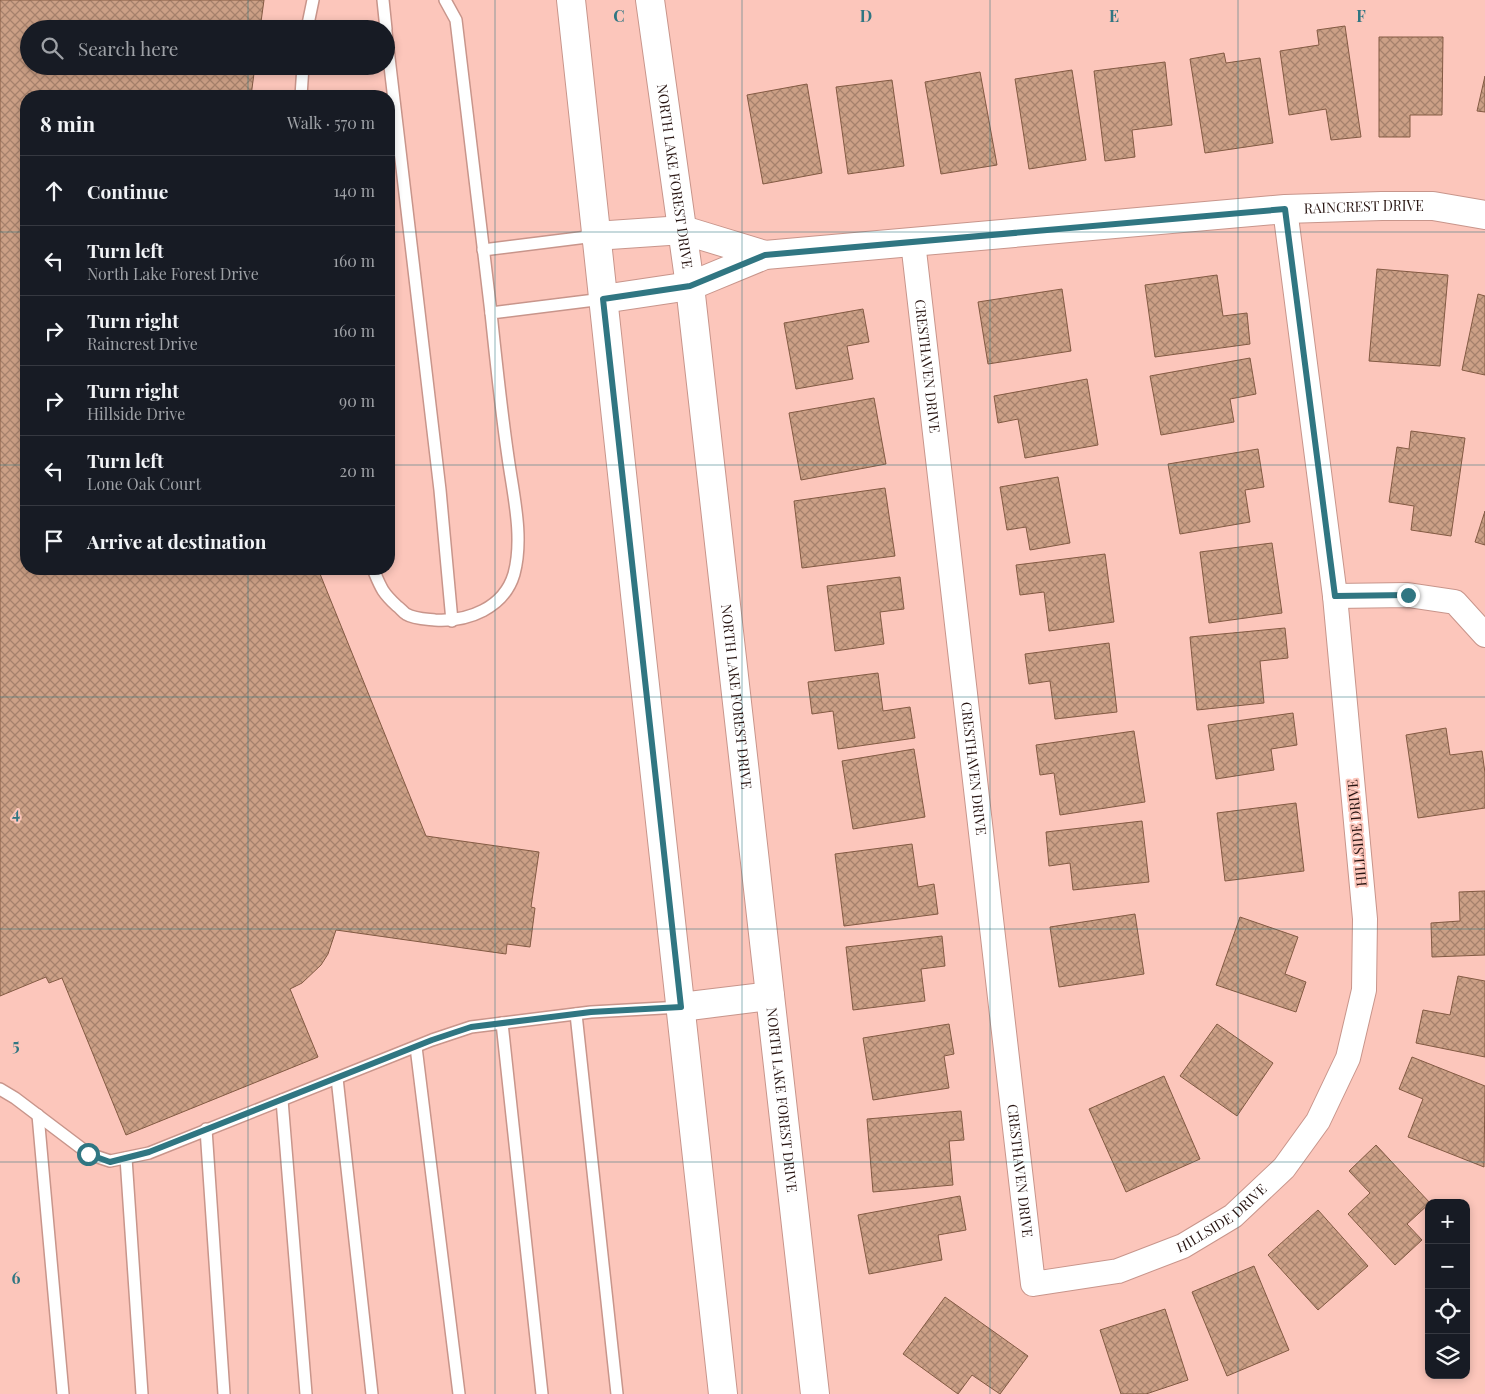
<!DOCTYPE html>
<meta charset="utf-8">
<style>
:root{--surface:#171b24;--page:#20242c;--text:#f1f3f6;--muted:#9ea1a6;--line:#363941}
body{margin:0;font-family:"Playfair Display",serif;background:var(--page);color:var(--text)}
.controls{position:absolute;right:15px;bottom:15px;display:grid;overflow:hidden;border-radius:10px;box-shadow:0 2px 8px #0003}
.controls button{width:45px;height:45px;display:grid;place-items:center;padding:0;border:0;border-bottom:1px solid var(--line);background:var(--surface);color:var(--text);font:25px sans-serif}
.stop{position:absolute;width:15px;height:15px;margin:-11px;border:4px solid #307682;border-radius:50%;background:#fff}
.stop.end{background:#307682;border-color:#fff;box-shadow:0 1px 5px #0008}
.list{margin:0;padding:0;list-style:none}
h2{display:flex;justify-content:space-between;align-items:center;height:65px;margin:0;padding:0 20px;font-size:21px}
h2 small{font-size:16px;font-weight:400;color:var(--muted)}
.list li{display:grid;grid-template-columns:32px 1fr auto;gap:15px;align-items:center;box-sizing:border-box;height:70px;padding:0 20px;border-top:1px solid var(--line)}
.list b{display:block;font-size:19px;white-space:nowrap}
.list p{margin:0;font-size:16px;white-space:nowrap;color:var(--muted)}
.list em{font-size:16px;font-style:normal;color:var(--muted)}
.icon{flex:none;width:28px;height:28px;fill:none;stroke:currentColor;stroke-width:2;stroke-linecap:round;stroke-linejoin:round}
.map{position:relative;flex:none;width:1485px;height:1394px;overflow:hidden}
.search{position:absolute;background:var(--surface);box-shadow:0 2px 8px #0003;left:20px;top:20px;width:375px;height:55px;display:flex;align-items:center;gap:12px;box-sizing:border-box;padding:0 18px;border-radius:28px;color:var(--muted);font-size:19px}
.panel{position:absolute;background:var(--surface);box-shadow:0 2px 8px #0003;left:20px;top:90px;width:375px;height:485px;border-radius:20px}
.map>svg:first-child{display:block}
.building{fill:url(#building-cross-hatch);stroke:#835a43}
.lines{fill:none;stroke-linecap:round;stroke-linejoin:round}
.lane-casing{stroke:#c8958b;stroke-width:14}
.street-casing{stroke:#c8958b;stroke-width:26}
.secondary-casing{stroke:#c8958b;stroke-width:30}
.lane{stroke:#fff;stroke-width:11}
.street{stroke:#fff;stroke-width:24}
.secondary{stroke:#fff;stroke-width:28}
.route{stroke:#307682;stroke-width:6}
.grid{fill:none;stroke:#307682;stroke-width:1;stroke-opacity:0.55}
.labels{text-anchor:middle;stroke-width:4;stroke-linejoin:round;paint-order:stroke}
.street-label{font-size:14px;fill:#281512;stroke:#fcc6bb}
.grid-label{font-size:16px;text-anchor:middle;font-weight:bold;fill:#307682;stroke:#fcc6bb;stroke-width:4;stroke-linejoin:round;paint-order:stroke}
</style>
<div class="map">
<svg width="1485" height="1394" viewBox="0 0 1485 1394">
<defs>
<pattern id="building-cross-hatch" width="8" height="8" patternUnits="userSpaceOnUse" patternTransform="scale(1.25)"><rect width="8" height="8" fill="#cca086"/><path d="M0 0l8 8M0 8l8-8" fill="none" stroke="#a6816c"/></pattern>
</defs>
<rect width="100%" height="100%" fill="#fcc6bb"/>
<g class="building">
<polygon points="0,0 264,0 260,29 29,29 29,66 255,66 251,96 26,96 26,569 318,569 426,836 539,852 531,907 535,908 530,947 507,944 506,954 336,930 328,954 321,965 302,983 290,989 318,1057 126,1135 62,978 49,983 46,977 0,996"/>
<polygon points="1345,26 1361,137 1331,140 1326,109 1289,115 1280,51 1319,45 1317,30"/>
<polygon points="1379,37 1443,37 1442,115 1410,115 1410,137 1379,137"/>
<polygon points="1224,53 1226,63 1260,58 1273,143 1205,153 1190,59"/>
<polygon points="1165,62 1172,125 1132,130 1135,157 1105,161 1094,71"/>
<polygon points="1072,70 1086,160 1029,169 1015,79"/>
<polygon points="980,72 997,165 941,174 925,82"/>
<polygon points="1485,76 1485,112 1477,111"/>
<polygon points="892,80 904,166 848,174 836,87"/>
<polygon points="807,84 822,173 763,184 747,95"/>
<polygon points="1377,269 1448,275 1440,366 1369,361"/>
<polygon points="1217,275 1223,316 1247,313 1250,344 1155,357 1145,285"/>
<polygon points="1062,289 1071,351 988,364 978,302"/>
<polygon points="1478,294 1485,296 1485,375 1462,370"/>
<polygon points="863,309 869,342 847,346 853,379 796,389 784,323"/>
<polygon points="1250,358 1256,394 1230,399 1234,422 1161,435 1150,376"/>
<polygon points="1087,379 1098,445 1025,458 1018,419 998,423 994,396"/>
<polygon points="874,398 886,464 801,480 789,413"/>
<polygon points="1411,431 1465,438 1451,536 1411,530 1414,506 1389,502 1397,447 1409,449"/>
<polygon points="1258,449 1264,487 1245,490 1250,522 1180,534 1168,464"/>
<polygon points="1058,477 1070,543 1030,550 1026,527 1007,530 1000,487"/>
<polygon points="885,488 895,556 802,568 794,501"/>
<polygon points="1485,511 1485,545 1475,542"/>
<polygon points="1272,543 1282,613 1209,623 1200,552"/>
<polygon points="1105,554 1114,622 1049,631 1044,592 1020,595 1016,565"/>
<polygon points="900,577 904,609 880,612 884,644 835,651 827,586"/>
<polygon points="1285,628 1288,658 1260,661 1264,703 1197,710 1190,637"/>
<polygon points="1109,643 1117,712 1055,719 1050,681 1029,684 1025,654"/>
<polygon points="878,673 883,711 910,707 915,738 838,749 833,711 812,714 808,682"/>
<polygon points="1293,713 1297,745 1271,749 1274,770 1216,779 1208,725"/>
<polygon points="1446,728 1450,755 1482,751 1485,773 1485,808 1418,818 1406,735"/>
<polygon points="1134,731 1145,802 1060,815 1054,773 1040,775 1036,745"/>
<polygon points="914,749 925,817 853,829 842,761"/>
<polygon points="1296,803 1304,871 1225,881 1217,813"/>
<polygon points="1142,821 1149,882 1073,890 1070,863 1049,866 1046,832"/>
<polygon points="912,844 918,887 934,884 938,914 844,926 835,854"/>
<polygon points="1485,891 1485,955 1432,957 1431,923 1460,921 1459,892"/>
<polygon points="1135,914 1144,974 1059,987 1050,927"/>
<polygon points="1240,917 1298,937 1285,974 1306,982 1296,1012 1216,985"/>
<polygon points="942,936 945,966 921,969 925,1001 853,1010 846,947"/>
<polygon points="1458,976 1485,981 1485,1057 1416,1043 1423,1010 1450,1015"/>
<polygon points="949,1024 954,1054 944,1056 949,1088 873,1100 863,1038"/>
<polygon points="1217,1024 1273,1063 1237,1116 1180,1076"/>
<polygon points="1412,1057 1485,1086 1484,1167 1408,1137 1423,1099 1399,1089"/>
<polygon points="1164,1076 1200,1159 1126,1192 1089,1109"/>
<polygon points="961,1111 964,1140 949,1141 953,1185 873,1192 867,1119"/>
<polygon points="1376,1145 1430,1203 1407,1224 1422,1240 1395,1265 1348,1214 1370,1193 1349,1171"/>
<polygon points="960,1196 966,1230 938,1235 942,1260 869,1274 858,1215"/>
<polygon points="1318,1210 1368,1266 1318,1310 1268,1255"/>
<polygon points="1254,1266 1289,1350 1227,1376 1192,1292"/>
<polygon points="945,1297 1028,1356 1000,1394 972,1375 958,1394 903,1354"/>
<polygon points="1165,1309 1188,1380 1146,1394 1121,1394 1100,1330"/>
</g>
<g class="lines">
<g class="lane-casing">
<g id="lane">
<polyline points="383,0 386,29"/>
<polyline points="445,0 456,20 491,313"/>
<polyline points="307,29 313,0"/>
<polyline points="386,32 440,490 452,621"/>
<polyline points="301,96 303,66"/>
<polyline points="483,250 595,236"/>
<path d="M373,569C381,588 382,592 397,606C400,608 403,612 406,614C414,619 426,619 435,620C468,622 504,608 514,574C524,537 513,494 508,457C501,409 496,361 491,313L603,299"/>
<polyline points="576,1014 617,1394"/>
<polyline points="502,1023 542,1394"/>
<polyline points="416,1047 459,1394"/>
<polyline points="337,1078 372,1394"/>
<polyline points="0,1089 15,1098 89,1154 110,1161 149,1153 432,1040 471,1027 591,1012 681,1007"/>
<polyline points="282,1100 306,1394"/>
<polyline points="38,1115 63,1394"/>
<polyline points="206,1129 224,1394"/>
<polyline points="126,1158 142,1394"/>
</g>
</g>
<g class="street-casing">
<g id="street">
<path id="s1" d="M913,242L1033,1284L1118,1271L1183,1246L1233,1216L1284,1168L1318,1121L1348,1058L1364,990L1365,919L1335,596L1285,209"/>
<polyline points="1335,596 1408,595 1455,602 1485,635"/>
</g>
</g>
<g class="secondary-casing">
<g id="secondary">
<path d="M571,0C620,465 672,929 723,1394"/>
<path id="s2" d="M650,0L690,286L815,1394"/>
<polyline points="595,236 683,230 765,255"/>
<path id="s3" d="M603,299L690,286L765,255L1285,209L1382,206H1433L1485,215"/>
<polyline points="681,1007 770,996"/>
</g>
</g>
<use href="#lane" class="lane"/>
<use href="#street" class="street"/>
<use href="#secondary" class="secondary"/>
</g>
<g class="lines">
<polyline class="route" points="88,1154 110,1162 149,1152 432,1040 471,1027 591,1012 681,1007 603,299 690,286 765,255 1285,209 1335,596 1408,595"/>
</g>
<path class="grid" d="M248,0V29M495,0V1394M742,0V1394M990,0V1394M1238,0V1394M248,66V96M0,232H26M389,232H1485M0,465H26M389,465H1485M248,569V1394M0,697H1485M0,929H1485M0,1162H1485"/>
<g class="labels">
<g class="street-label">
<text dy="5" stroke="none"><textPath href="#s2" startOffset="178">NORTH LAKE FOREST DRIVE</textPath></text>
<text dy="5" stroke="none"><textPath href="#s3" startOffset="770">RAINCREST DRIVE</textPath></text>
<text dy="5" stroke="none"><textPath href="#s1" startOffset="125">CRESTHAVEN DRIVE</textPath></text>
<text dy="5" stroke="none"><textPath href="#s2" startOffset="702">NORTH LAKE FOREST DRIVE</textPath></text>
<text dy="5" stroke="none"><textPath href="#s1" startOffset="530">CRESTHAVEN DRIVE</textPath></text>
<text transform="translate(1357 833) rotate(-95)" y="5">HILLSIDE DRIVE</text>
<text dy="5" stroke="none"><textPath href="#s2" startOffset="1108">NORTH LAKE FOREST DRIVE</textPath></text>
<text dy="5" stroke="none"><textPath href="#s1" startOffset="935">CRESTHAVEN DRIVE</textPath></text>
<text dy="5" stroke="none"><textPath href="#s1" startOffset="1252">HILLSIDE DRIVE</textPath></text>
</g>
</g>
<g class="grid-label">
<text x="619" y="22">C</text>
<text x="866" y="22">D</text>
<text x="1114" y="22">E</text>
<text x="1361" y="22">F</text>
<text x="16" y="819">4</text>
<text x="16" y="1051">5</text>
<text x="16" y="1284">6</text>
</g>
</svg>
<div class="controls">
<button>+</button>
<button>−</button>
<button><svg class="icon" aria-label="locate" viewBox="0 0 24 24"><circle cx="12" cy="12" r="6"/><path d="M12 2v4M12 18v4M2 12h4M18 12h4"/></svg></button>
<button><svg class="icon" aria-label="layers" viewBox="0 0 24 24"><path d="M12 4l9 5-9 5-9-5zM3 14l9 5 9-5"/></svg></button>
</div>
<div class="stop" style="left:88px;top:1154px"></div>
<div class="stop end" style="left:1408px;top:595px"></div>
<div class="search"><svg class="icon" aria-label="search" viewBox="0 0 24 24"><circle cx="10" cy="10" r="6"/><path d="M15 15l6 6"/></svg>Search here</div>
<section class="panel">
<h2>8 min<small>Walk · 570 m</small></h2>
<ul class="list">
<li><svg class="icon" aria-label="ahead" viewBox="0 0 24 24"><path d="M12 20V5M6 11l6-6 6 6"/></svg><div><b>Continue</b></div><em>140 m</em></li>
<li><svg class="icon" aria-label="left" viewBox="0 0 24 24"><path d="M17 20v-9H6M10 6l-5 5 5 5"/></svg><div><b>Turn left</b><p>North Lake Forest Drive</p></div><em>160 m</em></li>
<li><svg class="icon" aria-label="right" viewBox="0 0 24 24"><path d="M7 20v-9h11M14 6l5 5-5 5"/></svg><div><b>Turn right</b><p>Raincrest Drive</p></div><em>160 m</em></li>
<li><svg class="icon" aria-label="right" viewBox="0 0 24 24"><path d="M7 20v-9h11M14 6l5 5-5 5"/></svg><div><b>Turn right</b><p>Hillside Drive</p></div><em>90 m</em></li>
<li><svg class="icon" aria-label="left" viewBox="0 0 24 24"><path d="M17 20v-9H6M10 6l-5 5 5 5"/></svg><div><b>Turn left</b><p>Lone Oak Court</p></div><em>20 m</em></li>
<li><svg class="icon" aria-label="arrive" viewBox="0 0 24 24"><path d="M6 21V4h12l-3 4 3 4H6"/></svg><div><b>Arrive at destination</b></div></li>
</ul>
</section>
</div>
